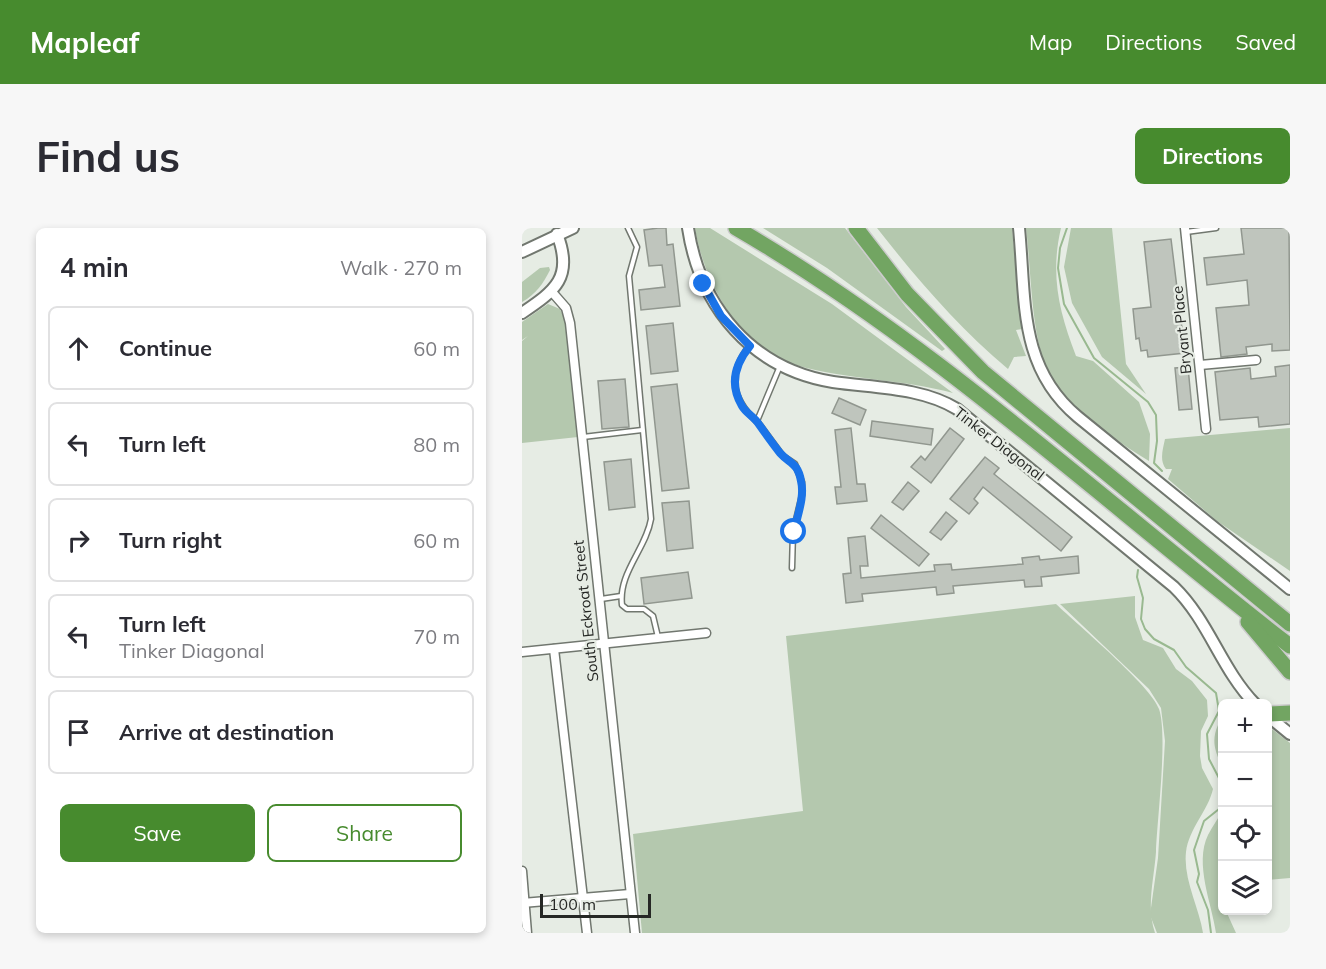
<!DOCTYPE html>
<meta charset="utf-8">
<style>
:root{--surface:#fff;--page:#f7f7f7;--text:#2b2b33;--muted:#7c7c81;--line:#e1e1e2;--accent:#478b2e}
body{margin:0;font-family:Mulish,sans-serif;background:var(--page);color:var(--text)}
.controls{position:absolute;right:18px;bottom:18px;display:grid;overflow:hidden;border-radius:9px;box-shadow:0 3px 9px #0003}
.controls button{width:54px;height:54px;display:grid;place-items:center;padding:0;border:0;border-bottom:2px solid var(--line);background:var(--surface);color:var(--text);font:30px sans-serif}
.scale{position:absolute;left:18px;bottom:15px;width:111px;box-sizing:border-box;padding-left:6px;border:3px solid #262825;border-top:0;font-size:16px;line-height:21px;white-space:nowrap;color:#262825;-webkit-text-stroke:4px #e6ece4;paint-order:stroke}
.stop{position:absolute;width:18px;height:18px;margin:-14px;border:4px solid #1a73e8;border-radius:50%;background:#fff}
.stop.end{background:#1a73e8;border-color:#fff;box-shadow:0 2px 6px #0008}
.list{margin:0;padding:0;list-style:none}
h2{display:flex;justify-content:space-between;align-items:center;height:78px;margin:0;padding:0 24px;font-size:26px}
h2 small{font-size:20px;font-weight:400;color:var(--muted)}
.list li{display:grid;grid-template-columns:39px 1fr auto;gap:18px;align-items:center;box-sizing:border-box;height:84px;margin:0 12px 12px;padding:0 12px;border:2px solid var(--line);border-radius:9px}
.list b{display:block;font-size:22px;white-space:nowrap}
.list p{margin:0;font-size:20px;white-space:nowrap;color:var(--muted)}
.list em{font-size:20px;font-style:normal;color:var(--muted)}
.actions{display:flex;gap:12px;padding:18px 24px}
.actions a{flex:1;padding:14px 0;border:2px solid var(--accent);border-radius:9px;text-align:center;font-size:21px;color:var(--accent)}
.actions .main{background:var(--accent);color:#fff}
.icon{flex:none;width:33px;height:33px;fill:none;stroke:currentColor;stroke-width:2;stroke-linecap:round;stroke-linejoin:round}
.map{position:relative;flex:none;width:768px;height:705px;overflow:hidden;border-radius:9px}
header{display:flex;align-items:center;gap:36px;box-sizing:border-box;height:84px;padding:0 30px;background:var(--accent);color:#fff}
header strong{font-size:28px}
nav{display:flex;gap:33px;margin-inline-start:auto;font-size:21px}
.intro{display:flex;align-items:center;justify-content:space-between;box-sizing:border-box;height:144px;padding:0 36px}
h1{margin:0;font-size:42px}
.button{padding:15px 27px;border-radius:9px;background:var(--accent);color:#fff;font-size:21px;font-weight:700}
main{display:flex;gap:36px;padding:0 36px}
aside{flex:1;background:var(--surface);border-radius:9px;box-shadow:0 3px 9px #0003}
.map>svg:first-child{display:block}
.green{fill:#b4c8ae}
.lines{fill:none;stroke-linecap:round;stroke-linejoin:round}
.stream{stroke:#99b990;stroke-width:2}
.building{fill:#bfc5bd;stroke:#91978f;stroke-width:1.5}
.service-casing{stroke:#71776f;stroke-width:7}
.minor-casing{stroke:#71776f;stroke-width:11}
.tertiary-casing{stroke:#71776f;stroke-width:14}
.secondary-casing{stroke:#71776f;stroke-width:14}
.motorway-casing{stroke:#cbcbcb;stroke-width:18}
.service{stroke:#fff;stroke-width:4}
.minor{stroke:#fff;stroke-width:8}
.tertiary{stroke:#fff;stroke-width:10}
.secondary{stroke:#fff;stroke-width:10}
.motorway{stroke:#72a562;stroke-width:15}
.route{stroke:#1a73e8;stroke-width:8}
.labels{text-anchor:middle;stroke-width:4.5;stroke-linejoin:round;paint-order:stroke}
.street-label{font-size:15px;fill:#262825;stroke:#e6ece4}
</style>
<header>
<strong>Mapleaf</strong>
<nav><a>Map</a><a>Directions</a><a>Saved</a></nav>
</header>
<div class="intro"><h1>Find us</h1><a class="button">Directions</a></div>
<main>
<aside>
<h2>4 min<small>Walk · 270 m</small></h2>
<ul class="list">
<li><svg class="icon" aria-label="ahead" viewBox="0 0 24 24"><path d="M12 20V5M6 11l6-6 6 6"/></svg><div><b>Continue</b></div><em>60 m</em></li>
<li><svg class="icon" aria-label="left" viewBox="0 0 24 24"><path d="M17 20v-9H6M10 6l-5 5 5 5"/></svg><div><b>Turn left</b></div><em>80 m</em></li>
<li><svg class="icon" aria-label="right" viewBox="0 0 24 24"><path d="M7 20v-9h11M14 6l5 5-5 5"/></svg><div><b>Turn right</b></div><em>60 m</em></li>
<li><svg class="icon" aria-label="left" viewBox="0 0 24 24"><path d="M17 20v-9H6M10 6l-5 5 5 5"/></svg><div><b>Turn left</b><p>Tinker Diagonal</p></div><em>70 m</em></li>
<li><svg class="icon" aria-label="arrive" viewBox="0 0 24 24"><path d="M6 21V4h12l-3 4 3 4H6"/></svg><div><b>Arrive at destination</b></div></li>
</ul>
<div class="actions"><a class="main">Save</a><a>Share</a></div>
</aside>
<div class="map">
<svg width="768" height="705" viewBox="0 0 768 705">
<rect width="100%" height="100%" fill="#e6ece4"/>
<g class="green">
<path d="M173,0H188L310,76L431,165C380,151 325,152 274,137C217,119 182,55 173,0Z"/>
<polygon points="241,0 323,0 384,79 423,121 420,123 305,40"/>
<path d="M355,0H490L500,101L494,102L504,128L492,129L486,141C436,99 395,51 355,0Z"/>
<path d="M504,0H539C528,47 537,84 554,128L571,133L617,174L628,206L627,233C594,213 542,177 525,141C509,107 509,39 504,0Z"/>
<polygon points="549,0 590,0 604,136 624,166 580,129 550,75 542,39"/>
<path d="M27,39L28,42C21,56 14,66 0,74V54L18,40Z"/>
<polygon points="26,76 38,81 43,92 56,209 0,215 0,113 6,108 0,112 0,94"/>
<path d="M768,200V343L695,293L646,251L650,241H644C637,232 641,221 643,211Z"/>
<path d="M613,368V389L621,412L641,420L654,441L670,453L685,472L686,488L679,503L678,528L680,540L691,561C686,583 667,600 664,624C661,651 677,679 681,705H635L628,687L636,630L643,513L639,480L627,461L538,376Z"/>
<path d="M534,376C556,397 629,458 637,481C646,507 635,592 634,624C632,652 624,678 633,705H120L111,606L281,583L264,408Z"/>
<path d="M700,494V539C693,523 689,513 696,497Z"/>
<polygon points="746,498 768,515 768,650 746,652"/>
<path d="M700,583V660L696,667L700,674V682L704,683L714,705H694C690,676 672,636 686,607C690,599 696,591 700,583Z"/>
</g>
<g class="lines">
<g class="stream">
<polyline points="545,0 538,20 536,40 542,76 572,130 626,174 634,187 635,213 632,235 640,243"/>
<polyline points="616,342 615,349 621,370 619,391 623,401 632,411 652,422 664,439 694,465 697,483 685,506 687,531 698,552 700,568 697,581 682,593 672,622 677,646 675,654 686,682 689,705"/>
</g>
</g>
<g class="building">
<polygon points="136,0 144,0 145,17 151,16 158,78 119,82 117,62 143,59 140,37 127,38 122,2"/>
<polygon points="719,0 767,0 768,122 750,123 750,116 724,119 725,126 699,129 694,80 727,77 725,52 685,57 682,30 722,26"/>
<polygon points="649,11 663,125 626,129 625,122 619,123 617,110 614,111 611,81 629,79 622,14"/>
<polygon points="151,95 156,143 129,146 124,98"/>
<polygon points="768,137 768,196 737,199 736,189 698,192 693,144 728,140 729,151 754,148 753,139"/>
<polygon points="666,139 670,181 657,182 653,140"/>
<polygon points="103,151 107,199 80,201 76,153"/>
<polygon points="155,156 167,260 140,263 129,159"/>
<polygon points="317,170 344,182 338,197 310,185"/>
<polygon points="350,193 411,201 409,217 348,208"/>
<polygon points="329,200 335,256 343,256 345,273 315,276 313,259 319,259 313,202"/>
<polygon points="428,200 442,211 409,255 389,239 399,228 403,232"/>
<polygon points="463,229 477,240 472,246 550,309 539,323 461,259 452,271 456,275 447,286 428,271"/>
<polygon points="109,231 113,279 87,282 82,234"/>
<polygon points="386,254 397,263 381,282 370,274"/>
<polygon points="167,273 171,320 145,323 140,275"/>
<polygon points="424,284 435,293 419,312 408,304"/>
<polygon points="359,287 407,326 397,338 349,300"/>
<polygon points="343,308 346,338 338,338 339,350 413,343 412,337 429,336 430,342 501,336 500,330 517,328 518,332 556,328 557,345 519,349 520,358 503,359 502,352 431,358 432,365 415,367 414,359 340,366 341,373 324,375 321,346 329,345 326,310"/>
<polygon points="166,344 170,370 122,376 119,350"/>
</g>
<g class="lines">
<g class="service-casing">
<g id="service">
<path d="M106,0L115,19L107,48L129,291C124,321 96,345 100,377L105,381H122L131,388L136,409"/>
<polyline points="664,4 694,0"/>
<path d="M227,118C206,146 209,169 234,193"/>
<polyline points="258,138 235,193 261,228 273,236 280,254 280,267 271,304 270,340"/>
<polyline points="61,209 120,202"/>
<polyline points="79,371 99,368"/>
</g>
</g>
<g class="minor-casing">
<g id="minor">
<polyline points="663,0 684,201"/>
<polyline points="30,64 44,80 48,95 113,705"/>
<polyline points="678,137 734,132"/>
<polyline points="32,421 65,705"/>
<polyline points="0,424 184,405"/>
<polyline points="0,643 5,705"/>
<polyline points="0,675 108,666"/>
</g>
</g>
<g class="tertiary-casing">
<g id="tertiary">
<path d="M166,0C178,79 230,141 311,154C352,160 399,159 435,181L652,359C687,393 699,441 733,476"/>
<path d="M497,0C504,72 496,139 556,189L768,361"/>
<path d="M0,85C33,63 52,49 35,6"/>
<polyline points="746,488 768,506"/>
</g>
</g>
<g class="secondary-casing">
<polyline id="secondary" points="0,24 51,0"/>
</g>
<g class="motorway-casing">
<g id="motorway">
<path d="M214,0C415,117 585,277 768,418"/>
<polyline points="334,0 385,66 461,144 768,396"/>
<polyline points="726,394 768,444"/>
<polyline points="746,486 768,485"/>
</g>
</g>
<use href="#service" class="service"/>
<use href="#minor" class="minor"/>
<use href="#tertiary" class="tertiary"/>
<use href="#secondary" class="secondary"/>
<use href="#motorway" class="motorway"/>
</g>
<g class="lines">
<path class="route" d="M181,56L199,88L228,118C213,136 207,156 220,178C224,185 231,188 236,195C243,205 250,215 258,225C268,236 276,235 279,253C283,269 275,288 272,304"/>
</g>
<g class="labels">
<g class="street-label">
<text transform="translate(660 102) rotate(-96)" y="5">Bryant Place</text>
<text transform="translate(477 216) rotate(38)" y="5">Tinker Diagonal</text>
<text transform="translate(64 383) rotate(-96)" y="5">South Eckroat Street</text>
</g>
</g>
</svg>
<div class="controls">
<button>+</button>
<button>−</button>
<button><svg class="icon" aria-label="locate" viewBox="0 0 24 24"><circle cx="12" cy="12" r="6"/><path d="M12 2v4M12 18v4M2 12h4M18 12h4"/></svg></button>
<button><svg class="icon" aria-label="layers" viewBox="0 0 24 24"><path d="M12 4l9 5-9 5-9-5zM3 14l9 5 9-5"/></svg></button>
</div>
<div class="scale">100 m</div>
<div class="stop" style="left:272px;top:304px"></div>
<div class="stop end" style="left:181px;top:56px"></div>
</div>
</main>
